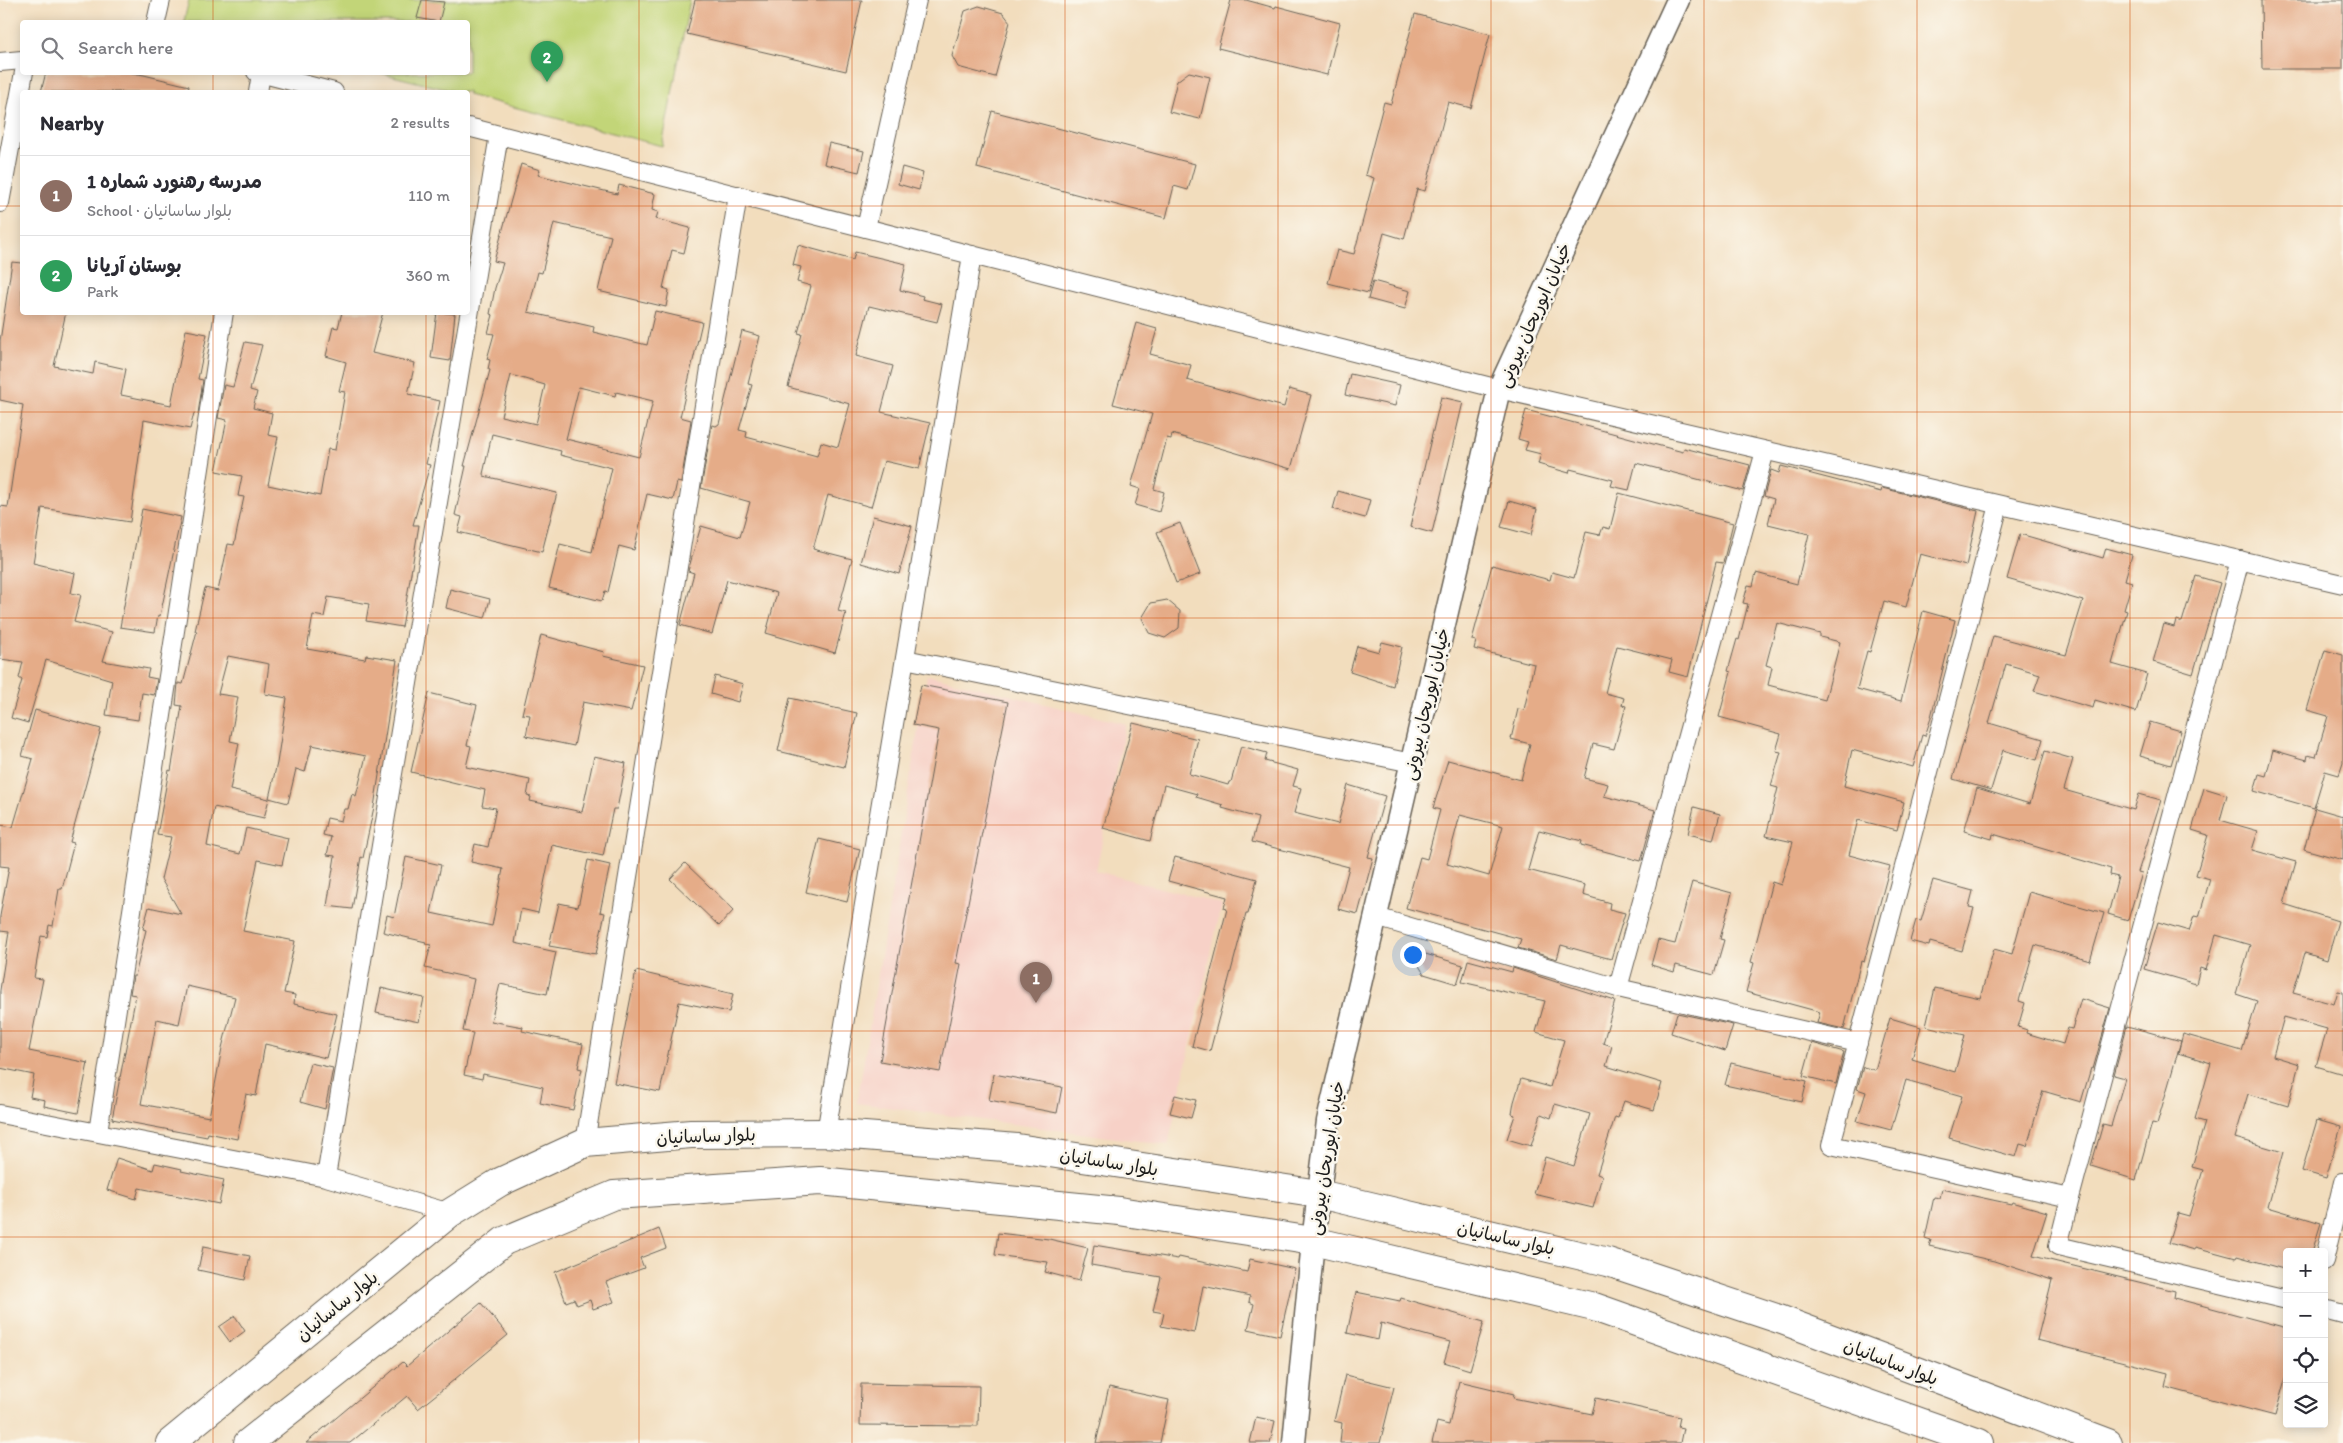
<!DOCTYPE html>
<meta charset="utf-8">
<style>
:root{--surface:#fff;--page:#f2f2f3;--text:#2b2b33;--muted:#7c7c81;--line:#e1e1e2;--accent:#1a73e8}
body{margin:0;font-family:Itim,"Playpen Sans Arabic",sans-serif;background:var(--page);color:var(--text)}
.controls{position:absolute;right:15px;bottom:15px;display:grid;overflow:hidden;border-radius:5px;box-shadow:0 2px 12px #0003}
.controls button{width:45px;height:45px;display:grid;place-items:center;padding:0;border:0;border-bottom:1px solid var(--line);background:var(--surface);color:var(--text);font:25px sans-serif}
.you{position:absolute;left:1412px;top:954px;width:18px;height:18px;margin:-12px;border:4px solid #fff;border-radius:50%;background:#1a73e8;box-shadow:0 0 0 8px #1a73e833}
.badge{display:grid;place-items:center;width:32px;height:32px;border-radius:50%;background:var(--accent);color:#fff;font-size:16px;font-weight:700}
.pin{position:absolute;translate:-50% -41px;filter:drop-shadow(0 1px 2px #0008)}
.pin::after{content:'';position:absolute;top:26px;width:18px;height:15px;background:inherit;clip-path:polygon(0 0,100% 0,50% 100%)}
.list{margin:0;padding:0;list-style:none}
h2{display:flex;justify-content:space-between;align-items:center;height:65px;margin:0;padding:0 20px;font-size:21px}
h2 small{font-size:16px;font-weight:400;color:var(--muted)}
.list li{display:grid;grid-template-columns:32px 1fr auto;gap:15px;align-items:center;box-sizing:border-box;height:80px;padding:0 20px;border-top:1px solid var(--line)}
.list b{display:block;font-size:19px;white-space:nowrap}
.list p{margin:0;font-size:16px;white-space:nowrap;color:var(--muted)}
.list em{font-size:16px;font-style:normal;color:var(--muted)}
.icon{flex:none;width:28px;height:28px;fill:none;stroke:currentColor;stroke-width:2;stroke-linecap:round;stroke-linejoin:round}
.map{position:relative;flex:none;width:2343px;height:1443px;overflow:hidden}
.search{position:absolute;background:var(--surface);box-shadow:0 2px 12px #0003;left:20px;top:20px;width:450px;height:55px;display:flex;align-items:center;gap:12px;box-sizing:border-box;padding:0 18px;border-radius:5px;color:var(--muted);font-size:19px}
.panel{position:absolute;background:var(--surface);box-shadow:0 2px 12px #0003;left:20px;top:90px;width:450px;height:225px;border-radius:5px}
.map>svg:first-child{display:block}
.built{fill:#f7d1c7}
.park{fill:#c2d578;stroke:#6f784a}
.building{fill:#e5ac88;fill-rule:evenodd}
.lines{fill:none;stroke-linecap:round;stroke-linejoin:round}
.minor-casing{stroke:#676054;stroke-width:20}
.tertiary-casing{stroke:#676054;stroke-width:25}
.trunk-casing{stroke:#676054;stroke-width:30}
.minor{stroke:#fff;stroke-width:18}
.tertiary{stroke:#fff;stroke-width:22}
.trunk{stroke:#fff;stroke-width:28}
.grid{fill:none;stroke:#d4530e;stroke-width:1;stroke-opacity:0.55}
.labels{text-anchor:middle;stroke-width:5;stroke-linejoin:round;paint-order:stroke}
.street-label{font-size:18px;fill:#1c1c1c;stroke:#fbf7ec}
</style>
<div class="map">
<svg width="2343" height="1443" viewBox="0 0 2343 1443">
<rect width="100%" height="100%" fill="#fbf7ec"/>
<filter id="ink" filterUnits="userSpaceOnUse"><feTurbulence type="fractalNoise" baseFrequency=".02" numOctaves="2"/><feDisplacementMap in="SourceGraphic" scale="10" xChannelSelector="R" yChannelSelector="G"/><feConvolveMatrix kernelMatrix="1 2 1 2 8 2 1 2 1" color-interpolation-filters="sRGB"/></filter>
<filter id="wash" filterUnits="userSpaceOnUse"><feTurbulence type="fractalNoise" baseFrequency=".0096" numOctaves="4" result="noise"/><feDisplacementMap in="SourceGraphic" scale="20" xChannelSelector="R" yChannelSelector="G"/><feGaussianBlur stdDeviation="1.12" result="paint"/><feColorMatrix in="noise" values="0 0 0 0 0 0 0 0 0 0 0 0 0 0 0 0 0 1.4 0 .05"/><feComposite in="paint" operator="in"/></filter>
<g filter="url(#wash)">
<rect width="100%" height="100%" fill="#f2ddbd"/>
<polygon class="built" points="927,675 1126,724 1096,871 1222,904 1168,1145 857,1103"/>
<polygon class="park" points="189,0 690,0 662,146 468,95 468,92 457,92 381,73 468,72 468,22 191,22 184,21"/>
<g id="blocks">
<g class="building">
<polygon points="422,0 444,2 439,22 417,18"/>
<polygon points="695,0 862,0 846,71 687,34"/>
<polygon points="1231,0 1246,0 1275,8 1276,6 1340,23 1327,75 1218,48"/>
<polygon points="2261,0 2343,0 2343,69 2262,69"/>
<polygon points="979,6 1003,13 1010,22 995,77 958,67 952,56 965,11"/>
<polygon points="1415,14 1490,34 1471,108 1448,102 1425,191 1417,189 1404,239 1384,233 1368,293 1328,283 1337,250 1354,254 1374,178 1365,175 1384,102 1391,104"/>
<polygon points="46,72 126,72 144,75 189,86 188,92 41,92"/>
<polygon points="1189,72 1210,77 1200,119 1169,112 1177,81"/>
<polygon points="992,111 1195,164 1188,190 1174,186 1166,218 977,168"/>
<polygon points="829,143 864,151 859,172 824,164"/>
<path d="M521,164L540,170L538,175L617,194L619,185L655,194L652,210L658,212L656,219L690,228L684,253L672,250L663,288L669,290L666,307L598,291L611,236L554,223L542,273L538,272L528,312L594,327L593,332L647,345L655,311L702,322L680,417L691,420L681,483L677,482L673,500L647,494L634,550L619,546L608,592L605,591L602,601L549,588L560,544L592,552L612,468L560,455L561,451L492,434L483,474L484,476L557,493L542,552L458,532L462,517L455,515L466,466H464L490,370L488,369L490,360L487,359L494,334L488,333L493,315L490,314L495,288L503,263L494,261ZM511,375L545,385L536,424L501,416ZM579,387L615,396L616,392L653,401L639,457L566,439Z"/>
<polygon points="902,167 923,173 919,190 898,184"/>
<polygon points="798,245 853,260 855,252 906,264 900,290 923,296 922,299 942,304 937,322 869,306 856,356 893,366 881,412 930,423 919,469 884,461 871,507 828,495 813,549 852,559 838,611 846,613 835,653 766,633 777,593 727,580 712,634 680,625 694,573 688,571 701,526 740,537 750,502 701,488 712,425 716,426 719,424 742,331 760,336 748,384 752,385 739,430 747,432 746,437 817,456 821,442 838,447 850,404 788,387 802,334 798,333 811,286 797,282 801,267 793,265"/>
<polygon points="12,262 22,263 22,312 66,312 54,366 93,374 95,362 126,369 121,395 171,405 186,330 207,334 198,379 203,380 198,414 194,413 190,429 144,420 130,522 42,508 33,563 75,573 71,593 81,595 74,622 112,632 103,661 149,669 147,677 157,679 154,695 142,693 138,720 106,715 112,680 46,660 28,723 11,718 22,680 19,678 23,662 0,659 0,506 8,507 23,405 0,400 0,341"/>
<polygon points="1373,281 1410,291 1405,309 1368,299"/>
<path d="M342,312H383L372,353L415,363L408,394L440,401L426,464L430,465L413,525H419L402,627L366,621L369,604L328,597L324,617L313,615L307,649L365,659L366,655L397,660L374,807L363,858L361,857L352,909L327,906L335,856L327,855L331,837L323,835L327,818L341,821L344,809H348L352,794L356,796L366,756L312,745L305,772L296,769L288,803L269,798L277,763L287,698L265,694L269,664L228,656L218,694L238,697L230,741L239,743L230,790L269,799L264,818L214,807L207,846L240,854L246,828L288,838L282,865L258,860L243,931L295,941L284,993L295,995L294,1004L337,1014L326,1058L265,1044L256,1096L246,1094L237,1139L208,1133L207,1137L112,1119L136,995L130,994L133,976H135L146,930L143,929L149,907L181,914L161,879L171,837L157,835L169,770L171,771L182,706L176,705L178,683L183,684L197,631H195L205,588L218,591L228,544L234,545L244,497L238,496L242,476L216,471L227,420L218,418L224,385L233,387L245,342L262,345L250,390L257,392L253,408L272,413L268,435L278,437L268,485L320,496L328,449L335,450L345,392L339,391L346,362L326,356L333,327L338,328ZM187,986L235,997L222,1048L209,1117L141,1104L157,1019L179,1024Z"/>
<polygon points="437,312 455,314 450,361 431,358"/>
<polygon points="1136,323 1157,329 1150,354 1191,365 1187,380 1284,407 1289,389 1311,395 1291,469 1172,434 1171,439 1167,438 1154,489 1164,492 1159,512 1135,505 1140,489 1131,486 1152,414 1113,404"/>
<polygon points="1350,374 1400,385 1395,406 1345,395"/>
<polygon points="1441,397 1463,402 1432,533 1410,527"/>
<polygon points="1526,410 1683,452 1684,448 1750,465 1743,491 1636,463 1629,490 1611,486 1613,480 1570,469 1569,473 1538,464 1541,454 1525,450 1528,442 1518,439"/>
<path d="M1781,466L1881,492L1882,488L1978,511L1966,566L1920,554L1906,607L1884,601L1870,652L1867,651L1857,689L1901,701L1923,611L1955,620L1930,721L1925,736L1922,735L1913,767L1852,750L1844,786L1904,802L1897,830L1858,820L1849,855L1890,866L1864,962L1861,961L1844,1029L1817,1023L1820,1012L1746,992L1754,963L1751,962L1772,882L1781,885L1793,842L1766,836L1778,788L1771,786L1781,752L1776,751L1781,734L1719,717L1731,672L1728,671L1737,639L1739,640L1748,604L1743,603L1748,585L1753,586L1756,573L1797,584L1809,534L1768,524L1774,499L1764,496L1771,470L1779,473ZM1777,623L1820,634V637L1840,642L1825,700L1768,685L1772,667L1766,665Z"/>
<polygon points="1338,491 1370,500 1365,518 1333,509"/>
<path d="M1619,493L1733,523L1723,563L1716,562L1688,677L1669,672L1672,660L1617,646L1605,693L1624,698L1622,705L1626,706L1614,749L1593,744L1584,778L1608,784L1604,796L1655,810L1641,861L1581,845L1582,841L1539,830L1528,870L1585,885L1583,895L1610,903L1609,909L1625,913L1611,959L1561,945L1557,959L1518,948L1521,939L1406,908L1420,857L1427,859L1440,810L1433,808L1448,760L1521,780L1530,744L1511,739L1518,709L1524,710L1534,664L1474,649L1476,641L1472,640L1492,565L1550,580L1552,572L1574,578L1586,532L1600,535L1603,527L1610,529ZM1460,815L1503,826L1489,876L1447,864Z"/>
<polygon points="1509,501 1537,509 1531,535 1501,527"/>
<polygon points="142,509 181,517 160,616 158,615 155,632 120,627"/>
<polygon points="873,516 912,526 899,574 861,563"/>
<polygon points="1180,523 1200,574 1176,583 1157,532"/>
<polygon points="2020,534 2103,558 2106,548 2132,555 2125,580 2132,582 2124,610 2127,611 2112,664 2147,674 2136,712 2095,700 2093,708 2034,691 2040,674 2006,664 1989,723 2043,739 2037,760 2003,750 1991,790 1953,779 1993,636 2066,655 2083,601 2007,579"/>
<polygon points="2196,576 2220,583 2193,674 2153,662 2164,624 2174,627 2176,620 2182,622"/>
<polygon points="450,589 490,599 485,618 446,608"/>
<polygon points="1167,600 1180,611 1179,628 1165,638 1149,633 1142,618 1151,603"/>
<polygon points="541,635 604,652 603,656 643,665 631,711 583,702 574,746 526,736 530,715 522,714"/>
<polygon points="1382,642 1402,647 1393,686 1350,672 1357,646 1379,652"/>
<polygon points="2325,650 2343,655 2343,763 2339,775 2325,771 2314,808 2254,791 2259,774 2266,776 2273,750 2307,760 2308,755 2316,757 2328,716 2307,710"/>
<polygon points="715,676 743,684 738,702 711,694"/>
<polygon points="921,685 1008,702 956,963 961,964 940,1072 880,1061 939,730 913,725"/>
<polygon points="429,693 477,705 467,745 471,746 466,767 530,780 527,796 531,797 530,801 582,812 594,756 626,763 617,809 613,809 603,856 552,845 538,913 521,909 515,943 556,952 547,994 500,984 491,1021 523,1027 522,1031 583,1044 578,1068 582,1069 573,1110 540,1103 543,1087 483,1074 482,1079 464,1075 473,1033 463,1031 474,979 425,968 431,945 425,944 426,942 383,932 387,915 394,917 406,857 441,865 431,913 492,926 503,869 471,862 475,844 488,847 496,808 482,806 485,790 411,772"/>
<polygon points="790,698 857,713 844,767 778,751"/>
<polygon points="35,710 101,729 70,842 74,843 62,889 59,889 53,926 49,925 47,937 41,936 34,978 43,979 29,1051 88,1063 78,1113 44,1106 45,1100 30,1097 34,1075 0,1068 0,990 9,932 0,931 0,916 9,867 0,866 0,825 13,827 33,759 22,756"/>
<polygon points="2150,722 2181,731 2171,765 2140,756"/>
<polygon points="1133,723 1198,739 1189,774 1228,785 1229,782 1231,782 1241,746 1267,753 1265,761 1298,770 1293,786 1301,788 1294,813 1338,824 1348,785 1385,796 1368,857 1373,858 1358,914 1338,909 1349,867 1252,842 1258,818 1222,808 1223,805 1196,797 1197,794 1164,785 1150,841 1103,828"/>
<polygon points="2045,751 2073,759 2064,790 2134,810 2139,794 2161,800 2138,872 2142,873 2128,920 2108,914 2118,877 2110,875 2111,869 1993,834 1992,839 1964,831 1977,788 2030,804"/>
<polygon points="2204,788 2227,795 2220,820 2258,831 2252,850 2296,862 2284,904 2338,921 2327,960 2305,953 2293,993 2334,1004 2338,991 2343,992 2343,1074 2316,1066 2327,1029 2284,1017 2273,1056 2299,1064 2288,1106 2248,1094 2235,1138 2283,1152 2268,1207 2321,1223 2312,1252 2287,1252 2287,1270 2237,1256 2236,1258 2195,1247 2194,1250 2169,1243 2178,1213 2189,1216 2203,1170 2192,1167 2205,1122 2195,1119 2211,1063 2178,1053 2183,1034 2242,1051 2257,1001 2236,994 2250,945 2216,935 2206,970 2200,968 2196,984 2144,969 2158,922 2189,931 2194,916 2199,917 2210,879 2196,875 2208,835 2192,830"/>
<polygon points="1694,807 1720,814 1713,840 1688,834"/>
<polygon points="2315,808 2343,816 2343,860 2304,849"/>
<polygon points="819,839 860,849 847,902 806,892"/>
<polygon points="1175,857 1257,879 1248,914 1246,914 1210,1051 1192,1046 1227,909 1224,908 1227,897 1168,881"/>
<polygon points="588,860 610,865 600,912 605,913 596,954 549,946 559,903 578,907"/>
<polygon points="685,863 734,910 719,926 670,879"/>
<polygon points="1933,880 1973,891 1969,907 1974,908 1962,951 1930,942 1929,946 1910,941 1916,920 1921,921"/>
<polygon points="1692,882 1732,893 1720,939 1724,940 1714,975 1676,965 1674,972 1651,965 1658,940 1675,944"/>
<polygon points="2029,892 2104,913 2090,961 2035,945 2019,1001 2025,1003 2018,1027 2027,1030 2026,1033 2063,1044 2068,1028 2072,1029 2081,999 2110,1008 2093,1069 2091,1068 2081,1102 2043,1091 2027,1146 2020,1144 2016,1157 1949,1138 1962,1096 1906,1080 1891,1130 1857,1121 1866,1092 1857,1089 1863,1067 1875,1070 1890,1018 1921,1027 1912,1059 1955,1072 1965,1035 1926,1026 1935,988 1980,998 1994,949 2012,954"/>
<polygon points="1422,953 1463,965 1457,984 1424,974 1418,964"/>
<polygon points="1468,960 1512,972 1513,968 1615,1001 1603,1043 1612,1046 1606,1066 1662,1083 1654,1110 1624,1101 1618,1118 1615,1117 1597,1174 1602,1176 1593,1208 1534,1194 1545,1157 1574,1166 1590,1114 1555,1104 1551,1118 1541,1114 1531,1146 1507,1139 1515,1115 1512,1114 1514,1102 1521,1079 1550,1087 1564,1040 1536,1032 1545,1001 1462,982"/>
<polygon points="636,971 733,994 729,1012 679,1002 660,1092 614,1083"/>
<polygon points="381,988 424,998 419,1022 376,1013"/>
<polygon points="1677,1013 1733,1025 1725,1051 1671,1033"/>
<polygon points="2127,1026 2181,1041 2157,1124 2152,1123 2136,1180 2091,1166 2103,1124 2111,1126 2125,1078 2114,1075"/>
<polygon points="1812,1043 1844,1052 1836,1084 1803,1076"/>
<polygon points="310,1063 333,1068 325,1109 300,1102"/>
<polygon points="1731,1063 1807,1081 1802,1102 1725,1085"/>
<polygon points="994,1074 1062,1087 1057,1113 989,1100"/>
<polygon points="1175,1095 1196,1100 1191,1118 1170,1113"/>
<polygon points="2317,1120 2341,1127 2326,1178 2302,1171"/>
<polygon points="117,1158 153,1170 155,1163 182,1169 181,1171 224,1180 219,1204 139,1188 136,1199 107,1190"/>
<polygon points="1942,1189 2011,1204 2012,1202 2047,1212 2033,1256 2175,1291 2174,1298 2287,1328 2287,1372 2275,1416 2165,1387 2168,1373 2037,1340 2052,1280 1994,1261 1929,1246 1931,1240 1925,1238 1934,1197 1940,1198"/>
<polygon points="659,1229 666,1248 640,1258 644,1268 606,1282 614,1302 593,1309 590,1300 577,1305 574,1299 566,1302 555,1272"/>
<polygon points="998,1233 1049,1239 1088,1248 1079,1281 1045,1272 1048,1262 995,1255"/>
<polygon points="1094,1245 1178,1259 1179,1257 1247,1272 1250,1259 1295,1269 1280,1336 1248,1329 1254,1304 1249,1302 1250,1296 1203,1286 1194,1333 1161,1326 1164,1313 1153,1311 1161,1277 1091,1265"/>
<polygon points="203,1247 250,1256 245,1280 198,1270"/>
<polygon points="1356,1292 1400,1301 1401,1298 1484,1322 1470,1370 1444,1362 1450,1342 1381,1323 1378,1340 1347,1333"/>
<polygon points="481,1303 508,1335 443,1389 418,1409 407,1396 350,1443 306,1443 403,1362 407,1366"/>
<polygon points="235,1316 245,1331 230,1342 219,1327"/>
<polygon points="1345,1375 1394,1387 1380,1443 1340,1443 1342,1423 1334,1421"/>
<polygon points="1459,1381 1514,1394 1513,1398 1592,1414 1596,1398 1680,1417 1678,1427 1683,1428 1680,1443 1432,1443 1437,1422 1449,1425"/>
<polygon points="861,1384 979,1386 978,1426 860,1425"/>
<polygon points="1109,1387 1169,1400 1160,1443 1096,1443"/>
<polygon points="1256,1417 1275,1421 1270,1443 1250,1443"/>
</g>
</g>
</g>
<g filter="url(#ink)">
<use href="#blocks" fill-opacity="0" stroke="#676054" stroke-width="1"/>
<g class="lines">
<g class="minor-casing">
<g id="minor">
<polyline points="156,22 161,0"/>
<polyline points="0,62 22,60"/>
<polyline points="256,72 334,92"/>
<polyline points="258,92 261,74"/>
<polyline points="468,127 1499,389 2343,584"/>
<polyline points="0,203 24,72"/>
<polyline points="866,228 917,0"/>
<polyline points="1999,505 1831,1145 2070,1198 2058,1246 2287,1300"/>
<polyline points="905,659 1412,763"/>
<polyline points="1376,917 1618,988 1858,1043"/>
<polyline points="1618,988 1765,451"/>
<polyline points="0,1114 326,1177 450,1213"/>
<polyline points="98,1132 224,312"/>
<polyline points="826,1133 972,255"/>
<polyline points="585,1143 738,195"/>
<polyline points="326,1177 499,135"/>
<polyline points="2070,1198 2240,560"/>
<polyline points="2324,1261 2343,1182"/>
<polyline points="2324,1309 2343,1314"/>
</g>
</g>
<g class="tertiary-casing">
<polyline id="tertiary" points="1294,1443 1313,1241 1328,1121 1499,389 1678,0"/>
</g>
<g class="trunk-casing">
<g id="trunk">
<polyline points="170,1443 450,1213 500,1182 585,1143 691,1134 826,1133 1017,1148 1319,1194 1608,1262 1782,1320 2108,1443"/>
<polyline points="248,1443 504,1241 614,1195 820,1181 1119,1211 1313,1241 1594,1307 1979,1443"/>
</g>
</g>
<use href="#minor" class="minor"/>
<use href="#tertiary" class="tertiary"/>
<use href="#trunk" class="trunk"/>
</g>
</g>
<path class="grid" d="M213,0V22M426,0V22M639,0V1443M852,0V1443M1065,0V1443M1278,0V1443M1491,0V1443M1704,0V1443M1917,0V1443M2130,0V1443M213,72V92M426,72V92M0,206H22M468,206H2343M213,312V1443M426,312V1443M0,412H2343M0,618H2343M0,825H2343M0,1031H2343M0,1237H2343"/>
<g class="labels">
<g class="street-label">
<text transform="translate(1534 315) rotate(-66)" y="6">خیابان ابوریحان بیرونی</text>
<text transform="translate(1426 704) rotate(-77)" y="6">خیابان ابوریحان بیرونی</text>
<text transform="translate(706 1136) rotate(-2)" y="6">بلوار ساسانیان</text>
<text transform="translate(1326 1158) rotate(-81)" y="6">خیابان ابوریحان بیرونی</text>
<text transform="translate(1109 1162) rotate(9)" y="6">بلوار ساسانیان</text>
<text transform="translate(1506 1238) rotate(13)" y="6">بلوار ساسانیان</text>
<text transform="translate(337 1306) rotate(-39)" y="6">بلوار ساسانیان</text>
<text transform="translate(1891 1362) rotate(21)" y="6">بلوار ساسانیان</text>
</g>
</g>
</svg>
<div class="controls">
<button>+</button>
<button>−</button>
<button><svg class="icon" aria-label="locate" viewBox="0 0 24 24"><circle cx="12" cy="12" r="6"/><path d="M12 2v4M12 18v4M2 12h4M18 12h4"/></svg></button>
<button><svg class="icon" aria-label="layers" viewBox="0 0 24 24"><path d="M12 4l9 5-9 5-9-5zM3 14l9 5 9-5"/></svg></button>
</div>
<div class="you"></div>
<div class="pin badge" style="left:1036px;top:1003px;background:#8d6e63">1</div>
<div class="pin badge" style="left:547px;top:82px;background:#2e9e5b">2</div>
<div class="search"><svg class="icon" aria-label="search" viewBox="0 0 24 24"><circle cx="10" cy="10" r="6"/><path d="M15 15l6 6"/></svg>Search here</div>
<section class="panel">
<h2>Nearby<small>2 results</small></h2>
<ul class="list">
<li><span class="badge" style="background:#8d6e63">1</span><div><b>مدرسه رهنورد شماره 1</b><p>School · بلوار ساسانیان</p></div><em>110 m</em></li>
<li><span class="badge" style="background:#2e9e5b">2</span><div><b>بوستان آریانا</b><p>Park</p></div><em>360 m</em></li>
</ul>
</section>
</div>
